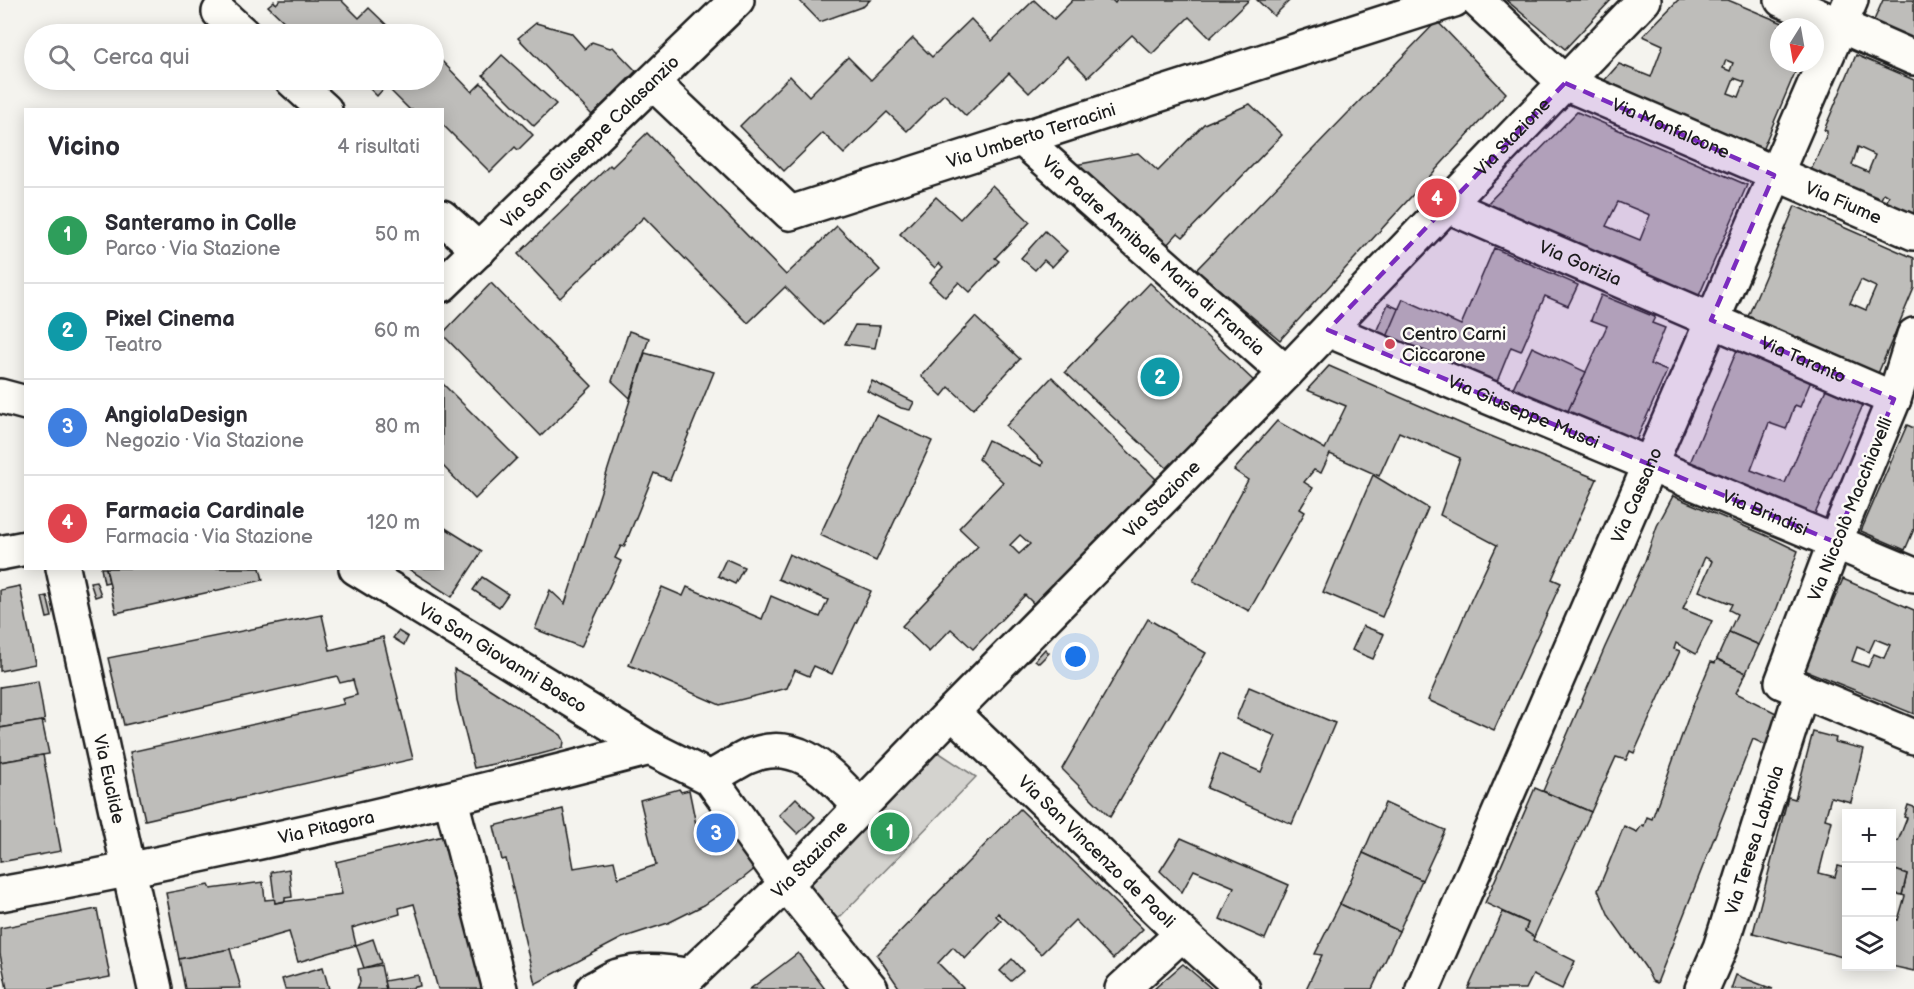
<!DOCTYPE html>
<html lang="it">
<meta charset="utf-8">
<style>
:root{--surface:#fff;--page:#f2f2f3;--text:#2b2b33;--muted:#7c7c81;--line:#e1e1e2;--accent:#ea580c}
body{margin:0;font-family:"Balsamiq Sans",sans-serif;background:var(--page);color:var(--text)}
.controls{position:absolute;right:18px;bottom:18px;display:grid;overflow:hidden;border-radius:0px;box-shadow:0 3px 15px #0003}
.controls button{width:54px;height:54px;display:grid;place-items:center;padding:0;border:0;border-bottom:2px solid var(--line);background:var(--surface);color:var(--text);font:30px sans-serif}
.compass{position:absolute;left:1770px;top:18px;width:54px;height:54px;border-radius:50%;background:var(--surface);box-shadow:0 3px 15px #0003;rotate:191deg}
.you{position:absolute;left:1076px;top:657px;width:21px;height:21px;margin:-15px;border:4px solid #fff;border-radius:50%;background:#1a73e8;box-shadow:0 0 0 9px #1a73e833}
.badge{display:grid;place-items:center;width:39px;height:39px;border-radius:50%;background:var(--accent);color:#fff;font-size:20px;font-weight:700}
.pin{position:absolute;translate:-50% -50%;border:3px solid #fff;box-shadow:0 2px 6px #0006}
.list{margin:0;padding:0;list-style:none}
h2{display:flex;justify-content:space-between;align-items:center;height:78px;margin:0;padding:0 24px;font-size:26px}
h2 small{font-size:20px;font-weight:400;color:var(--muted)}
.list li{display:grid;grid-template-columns:39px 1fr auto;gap:18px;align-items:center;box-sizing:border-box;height:96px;padding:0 24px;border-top:2px solid var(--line)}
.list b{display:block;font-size:22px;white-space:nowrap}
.list p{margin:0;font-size:20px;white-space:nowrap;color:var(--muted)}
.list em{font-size:20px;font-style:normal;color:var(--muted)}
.icon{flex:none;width:33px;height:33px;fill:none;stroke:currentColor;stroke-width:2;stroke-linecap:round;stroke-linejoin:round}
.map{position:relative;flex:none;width:1914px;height:989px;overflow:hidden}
.search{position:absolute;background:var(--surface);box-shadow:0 3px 15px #0003;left:24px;top:24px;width:420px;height:66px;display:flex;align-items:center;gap:15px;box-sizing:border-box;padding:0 21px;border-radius:33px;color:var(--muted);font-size:22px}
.panel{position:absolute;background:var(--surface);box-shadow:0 3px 15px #0003;left:24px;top:108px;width:420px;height:462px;border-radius:0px}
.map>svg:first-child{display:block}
.green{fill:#d4d3cf;stroke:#787876;stroke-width:1.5}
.building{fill:#bebdba;stroke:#1c1c1c;stroke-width:1.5;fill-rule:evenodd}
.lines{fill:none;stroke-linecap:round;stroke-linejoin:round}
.minor-casing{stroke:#1c1c1c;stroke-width:38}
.major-casing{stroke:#1c1c1c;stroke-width:38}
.minor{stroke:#fdfcf7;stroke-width:33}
.major{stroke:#fdfcf7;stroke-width:33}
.marked{fill:#7b2cbf;fill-opacity:0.2;stroke:#7b2cbf;stroke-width:4.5;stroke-dasharray:12 8;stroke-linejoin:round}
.poi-dot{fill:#d1495b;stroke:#fdfcf7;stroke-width:2}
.labels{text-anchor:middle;stroke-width:5;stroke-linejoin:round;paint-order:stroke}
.street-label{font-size:18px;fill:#1c1c1c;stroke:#fdfcf7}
.poi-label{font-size:18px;fill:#1c1c1c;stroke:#fdfcf7;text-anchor:start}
</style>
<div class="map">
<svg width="1914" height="989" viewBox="0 0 1914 989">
<rect width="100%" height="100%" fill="#f4f3ee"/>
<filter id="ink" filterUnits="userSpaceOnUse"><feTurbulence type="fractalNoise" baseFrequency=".0167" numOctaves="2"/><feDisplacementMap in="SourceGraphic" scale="12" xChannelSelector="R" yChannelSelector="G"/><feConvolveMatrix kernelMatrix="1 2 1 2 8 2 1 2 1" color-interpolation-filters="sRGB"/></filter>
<g filter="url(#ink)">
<polygon class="green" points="938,752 976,777 837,920 802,887"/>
<g class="building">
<polygon points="280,0 341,0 359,18 369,8 396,34 297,34 268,6 274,1 276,4"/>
<polygon points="799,0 870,0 864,6 820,22"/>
<polygon points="1034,0 1054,19 1073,0 1112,0 1115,3 1117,0 1249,0 1210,38 1189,17 1152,54 1132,35 1088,77 1067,56 1029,93 1009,73 966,116 944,94 907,131 887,112 844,154 823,133 784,171 740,126 790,76 809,96 848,57 871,80 913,38 932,57 971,19 992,41"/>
<polygon points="1257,0 1290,0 1274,16"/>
<polygon points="1506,0 1611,0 1565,49"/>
<path d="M1678,0H1728L1792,27H1779V63H1799L1760,155L1603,82L1619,64L1651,77L1663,45L1643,36ZM1726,60L1733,63L1730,71L1723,68ZM1734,78L1745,82L1739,97L1728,93Z"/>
<polygon points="1883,0 1914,0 1914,44 1871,27"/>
<polygon points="1437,21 1506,93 1280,340 1196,270"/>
<polygon points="536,23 571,33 585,49 592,42 610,48 613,47 636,71 592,115 518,38"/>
<polygon points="434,53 472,92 481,83 533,135 518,150 515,147 490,172 442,124 442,110 410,110 386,86 377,96 361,80 434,80"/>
<polygon points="502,55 556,104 534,126 483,75"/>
<path d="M1856,55L1914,80V225L1808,177L1827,134V131L1824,130ZM1858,147L1875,155L1868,172L1852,165ZM1884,193L1889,196L1885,206L1879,203Z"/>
<polygon points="1250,104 1282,135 1183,237 1178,233 1165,247 1075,165 1138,153 1158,171 1204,124"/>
<path d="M1577,112L1747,185L1698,298L1484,207ZM1618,202L1650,215L1640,240L1606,226Z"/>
<polygon points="647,133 786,275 837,226 880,270 823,325 785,287 748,323 644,217 560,298 518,254 610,165 612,167"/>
<polygon points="992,185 1030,222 995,258 999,261 970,292 959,282 945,297 929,282 943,267 939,263 935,268 900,234 936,197 960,219"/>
<path d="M1795,206L1914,258V288L1877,376L1746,321ZM1861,280L1876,287L1866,310L1850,303Z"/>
<polygon points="1045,231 1067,251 1052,267 1044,260 1035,270 1021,258"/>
<polygon points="1494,248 1578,285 1568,306 1545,296 1521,351 1511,347 1494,389 1384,341 1403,299 1461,325"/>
<polygon points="491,283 592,386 541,436 442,334"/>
<polygon points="1150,283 1255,382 1170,471 1065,372"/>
<polygon points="1601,295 1655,317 1652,323 1665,328 1650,364 1667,371 1634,445 1566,415 1607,326 1591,320"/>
<polygon points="1388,304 1399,309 1387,337 1376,332"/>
<polygon points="975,317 1020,359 973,409 949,387 942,396 921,376"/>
<polygon points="855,325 880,326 875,348 845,344"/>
<polygon points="629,331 649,338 630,398 612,381"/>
<polygon points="1532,347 1586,372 1566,415 1512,390"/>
<polygon points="1737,350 1811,381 1800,407 1795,405 1786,429 1769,423 1751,470 1785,483 1826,389 1863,405 1811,523 1687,470"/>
<polygon points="645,353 714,372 670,480 654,473 624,547 621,546 615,558 621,561 581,647 578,646 535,629 550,590 565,604"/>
<polygon points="1329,366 1471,428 1597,479 1552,579 1561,583 1494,730 1428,700 1471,600 1497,545 1440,515 1460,458 1399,432 1379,476 1330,454 1321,473 1314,470 1304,482 1313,488 1300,509 1305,512 1249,611 1193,581 1248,480 1234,470 1277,421 1325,449 1346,406 1307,390"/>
<path d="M1052,377L1157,480L1035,605L1025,595L973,649L951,629L929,652L902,626L978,546L959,528L1003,482L979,459L988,440L1042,466L1043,462L1006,426ZM1020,535L1030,544L1019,554L1010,545Z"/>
<polygon points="872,381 914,402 910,410 901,408 867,391"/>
<polygon points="442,383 517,458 475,499 442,465"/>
<polygon points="876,415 932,441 876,561 820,535"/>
<polygon points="1907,425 1914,428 1914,529 1905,550 1861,531"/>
<polygon points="1373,475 1428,508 1382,617 1323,592"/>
<polygon points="1673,496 1765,535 1798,551 1777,608 1759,645 1729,632 1737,614 1729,610 1732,604 1699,591 1712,561 1705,557 1683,609 1712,621 1696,654 1676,643 1674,649 1680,651 1634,753 1630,751 1626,760 1616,757 1591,812 1543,791 1605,647 1645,561 1657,526"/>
<polygon points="442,526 482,551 452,597 407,568 442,568"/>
<polygon points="789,554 871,591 832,674 814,666 809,676 795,670 787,688 720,705 629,665 662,587 683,596 687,587 762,619 771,596 820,617 828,600 778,579"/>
<polygon points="726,559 744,567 735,584 718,576"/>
<polygon points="101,568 106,568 109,582 104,583"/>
<polygon points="106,568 260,568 263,580 116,613"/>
<polygon points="482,577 508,594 499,607 473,590"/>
<path d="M1843,579L1914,610V714L1802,669L1818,631L1820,632ZM1875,639L1890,645L1884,658L1874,654L1868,667L1852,661L1857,647L1869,652Z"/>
<polygon points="96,581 101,595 95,597 90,582"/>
<polygon points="20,586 35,664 0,671 0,590"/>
<polygon points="47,596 52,617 47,618 42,597"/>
<polygon points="322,615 330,650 383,637 413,759 145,820 130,752 344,704 342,699 357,695 353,680 340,683 337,676 124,725 108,658"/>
<polygon points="1148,619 1206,653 1110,817 1062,769"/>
<polygon points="1363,626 1384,634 1373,659 1352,650"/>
<polygon points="398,631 408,637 404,645 393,638"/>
<polygon points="1729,632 1759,645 1746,673 1717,659"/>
<polygon points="1045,649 1049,653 1039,663 1035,660"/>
<polygon points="1717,659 1746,673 1736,693 1778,714 1770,747 1753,739 1657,983 1652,981 1645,967 1609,916 1598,890 1624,826 1637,832 1642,825 1644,826 1647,817 1652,819 1691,710 1711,662 1715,663"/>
<polygon points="454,669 473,678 561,735 564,741 563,748 537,755 474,768 457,700"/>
<polygon points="38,681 45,723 42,721 0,728 0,687"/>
<polygon points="1249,687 1335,723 1292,824 1207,788 1220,754 1261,772 1276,736 1236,719"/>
<polygon points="42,721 49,754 0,762 0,728"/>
<polygon points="1813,732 1836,738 1835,742 1864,749 1851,802 1831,797 1825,819 1832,821 1819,873 1835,877 1838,866 1846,868 1846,958 1753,933 1788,797 1795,799"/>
<polygon points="43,755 61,851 0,862 0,762"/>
<polygon points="1535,788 1591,812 1534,937 1525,931 1528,923 1485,903"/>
<polygon points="679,789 681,792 689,790 701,849 705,848 738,827 762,863 741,880 704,905 668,923 622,938 535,984 506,859 502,860 494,826 563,809 574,868 614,861 618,878 656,865 640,800"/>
<polygon points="796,798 815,817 798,834 779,815"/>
<polygon points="1385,803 1445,830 1422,880 1363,853"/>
<polygon points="1908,805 1914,807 1914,971 1891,966 1892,918 1898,920 1905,896 1902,895 1907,874 1892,869 1892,839 1898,841 1907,818 1904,817"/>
<polygon points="1020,809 1143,929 1113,959 1075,920 1041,954 998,913 996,916 1001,921 965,959 953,947 938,963 964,989 900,989 877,955"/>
<polygon points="443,836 482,989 438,989 414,904 399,908 400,914 352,928 356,945 298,962 289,932 230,949 179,959 166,893 209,885 211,889 263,882 265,900 275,899 275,903 342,894 336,862"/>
<polygon points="1181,838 1289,885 1265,939 1220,919 1234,887 1194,870 1182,892 1160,871"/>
<polygon points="1363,853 1422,880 1399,931 1340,904"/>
<polygon points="289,869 292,897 285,898 285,901 275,903 271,872"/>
<polygon points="1892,869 1907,874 1902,895 1892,893"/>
<polygon points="1340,904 1399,931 1372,989 1306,989 1322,955 1315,954"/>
<polygon points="97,909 110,977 48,989 7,989 0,954 0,928"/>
<polygon points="1503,912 1528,923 1525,931 1534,937 1533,940 1575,961 1562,989 1533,975 1526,989 1468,989"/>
<polygon points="373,939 381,963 364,968 356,945"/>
<polygon points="230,949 241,988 185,989 179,959"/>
<polygon points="798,953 825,989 750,989 777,969"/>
<polygon points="1012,959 1023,971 1011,981 1000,971"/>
<polygon points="1183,964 1197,976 1212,989 1154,989"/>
<polygon points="381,965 386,989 357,989 360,982 358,969"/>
<polygon points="323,967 329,989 285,989 282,979"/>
<polygon points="418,975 420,986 406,989 386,989 384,981"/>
<polygon points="1736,975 1762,985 1773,989 1731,989"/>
</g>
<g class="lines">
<g class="minor-casing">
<g id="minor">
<path id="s1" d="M1477,0L1565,83L1914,233"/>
<polyline points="1782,0 1914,58"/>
<polyline points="219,12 243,34"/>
<polyline points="292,80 325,110"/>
<path id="s2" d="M653,83L790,213L1454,0"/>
<path id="s3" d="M1021,138L1286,373"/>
<path id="s4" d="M1448,206L1894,399"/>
<polyline points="442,217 479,250"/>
<path id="s5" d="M442,285L737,0"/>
<path id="s6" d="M1328,330L1914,575"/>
<polyline points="1914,335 1894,399 1835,542 1782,682 1914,737"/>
<polyline points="0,396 26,403"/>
<polyline points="0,553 26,548"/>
<path id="s7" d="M63,568L155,989"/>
<path id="s8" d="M356,568L650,748L710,778L786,884L871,989"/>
<path id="s9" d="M952,712L1182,934L1243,989"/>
<path d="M710,778C723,771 735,763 747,757C798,735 828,773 860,806"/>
<polyline points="451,800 500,989"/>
<path id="s10" d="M0,894C219,855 435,804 650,748"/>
<path d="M593,989C601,985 609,979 618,976C641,969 666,971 689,976"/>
<path id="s11" d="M671,989L689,976L786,884L952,712L1286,373L1644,0"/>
<polyline points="1122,989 1182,934"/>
<path id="s12" d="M1702,989L1720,948L1802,690"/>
</g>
</g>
<g class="major-casing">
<g id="major">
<path id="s13" d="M1423,989L1851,0"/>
</g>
</g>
<use href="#minor" class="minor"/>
<use href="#major" class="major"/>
</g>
</g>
<path class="marked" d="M1565,83L1774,175L1711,320L1894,399L1835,542L1328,330Z"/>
<circle class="poi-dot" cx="1390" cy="344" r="6"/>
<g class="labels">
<g class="street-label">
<text dy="6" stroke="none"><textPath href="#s1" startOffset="236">Via Monfalcone</textPath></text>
<text dy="6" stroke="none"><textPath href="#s2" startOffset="442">Via Umberto Terracini</textPath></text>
<text dy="6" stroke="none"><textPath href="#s11" startOffset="1198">Via Stazione</textPath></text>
<text dy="6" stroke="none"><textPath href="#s5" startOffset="206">Via San Giuseppe Calasanzio</textPath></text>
<text dy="6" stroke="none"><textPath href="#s1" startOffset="424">Via Fiume</textPath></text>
<text dy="6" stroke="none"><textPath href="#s3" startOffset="177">Via Padre Annibale Maria di Francia</textPath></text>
<text dy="6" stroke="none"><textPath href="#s4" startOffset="144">Via Gorizia</textPath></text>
<text dy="6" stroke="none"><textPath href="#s4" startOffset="387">Via Taranto</textPath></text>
<text dy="6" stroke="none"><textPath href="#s6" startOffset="212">Via Giuseppe Musci</textPath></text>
<text dy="6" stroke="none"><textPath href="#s13" startOffset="538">Via Cassano</textPath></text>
<text dy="6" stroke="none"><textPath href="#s11" startOffset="694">Via Stazione</textPath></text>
<text transform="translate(1850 509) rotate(-68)" y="6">Via Niccolò Macchiavelli</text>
<text dy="6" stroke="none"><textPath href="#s6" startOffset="474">Via Brindisi</textPath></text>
<text dy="6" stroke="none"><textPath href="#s8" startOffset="172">Via San Giovanni Bosco</textPath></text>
<text dy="6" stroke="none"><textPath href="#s7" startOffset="216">Via Euclide</textPath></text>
<text dy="6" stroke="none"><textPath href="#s10" startOffset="333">Via Pitagora</textPath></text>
<text dy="6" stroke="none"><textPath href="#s12" startOffset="158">Via Teresa Labriola</textPath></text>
<text dy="6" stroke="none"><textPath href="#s9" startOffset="201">Via San Vincenzo de Paoli</textPath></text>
<text dy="6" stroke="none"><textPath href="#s11" startOffset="190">Via Stazione</textPath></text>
</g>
<g class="poi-label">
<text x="1402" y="340">Centro Carni<tspan x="1402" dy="21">Ciccarone</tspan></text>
</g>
</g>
</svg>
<div class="controls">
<button>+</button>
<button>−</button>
<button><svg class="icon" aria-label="layers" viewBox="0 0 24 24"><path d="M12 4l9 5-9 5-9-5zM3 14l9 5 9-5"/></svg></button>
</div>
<svg class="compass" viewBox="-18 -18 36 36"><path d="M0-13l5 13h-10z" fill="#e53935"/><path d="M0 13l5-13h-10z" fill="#7c7c81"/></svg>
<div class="you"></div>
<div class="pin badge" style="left:890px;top:832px;background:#2e9e5b">1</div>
<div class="pin badge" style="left:1160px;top:377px;background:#0f9aa8">2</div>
<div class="pin badge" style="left:716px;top:833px;background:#3f7fe0">3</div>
<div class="pin badge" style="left:1437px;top:198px;background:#e0444e">4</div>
<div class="search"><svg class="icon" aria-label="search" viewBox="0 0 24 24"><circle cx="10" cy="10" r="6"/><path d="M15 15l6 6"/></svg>Cerca qui</div>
<section class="panel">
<h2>Vicino<small>4 risultati</small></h2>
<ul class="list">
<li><span class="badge" style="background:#2e9e5b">1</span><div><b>Santeramo in Colle</b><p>Parco · Via Stazione</p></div><em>50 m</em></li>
<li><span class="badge" style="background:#0f9aa8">2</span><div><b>Pixel Cinema</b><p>Teatro</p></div><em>60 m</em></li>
<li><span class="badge" style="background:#3f7fe0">3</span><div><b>AngiolaDesign</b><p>Negozio · Via Stazione</p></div><em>80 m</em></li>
<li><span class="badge" style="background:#e0444e">4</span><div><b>Farmacia Cardinale</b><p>Farmacia · Via Stazione</p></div><em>120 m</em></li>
</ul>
</section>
</div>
